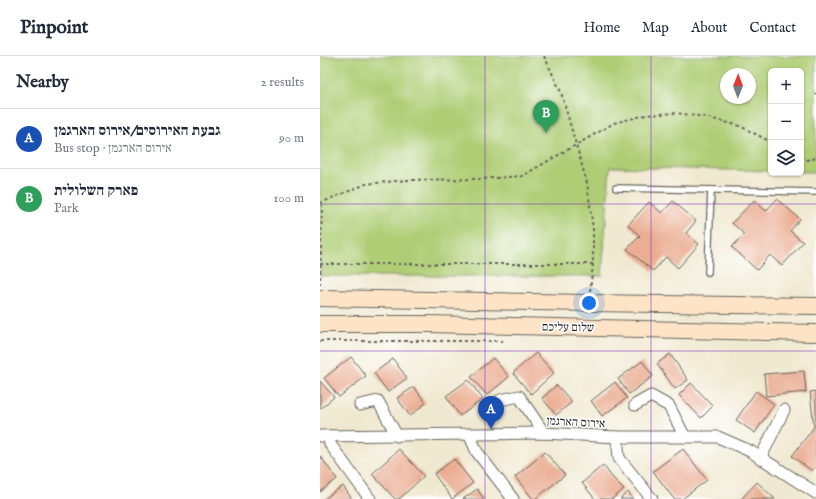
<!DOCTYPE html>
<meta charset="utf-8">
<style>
:root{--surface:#fff;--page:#f6f6f7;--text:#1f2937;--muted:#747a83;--line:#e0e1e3;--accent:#c8321e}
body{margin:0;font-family:"IM FELL English","Frank Ruhl Libre",serif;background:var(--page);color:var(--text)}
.controls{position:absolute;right:12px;top:12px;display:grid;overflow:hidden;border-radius:6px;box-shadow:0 1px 3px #0004}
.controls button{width:36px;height:36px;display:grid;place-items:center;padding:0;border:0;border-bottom:1px solid var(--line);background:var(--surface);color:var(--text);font:20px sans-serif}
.compass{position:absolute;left:400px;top:12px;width:36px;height:36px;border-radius:50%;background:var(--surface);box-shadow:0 1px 3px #0004;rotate:1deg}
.you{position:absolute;left:269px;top:247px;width:14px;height:14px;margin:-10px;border:3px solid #fff;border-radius:50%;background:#1a73e8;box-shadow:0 0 0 6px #1a73e833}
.badge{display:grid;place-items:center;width:26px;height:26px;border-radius:50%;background:var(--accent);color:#fff;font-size:13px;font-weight:700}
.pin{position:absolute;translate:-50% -33px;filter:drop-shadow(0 1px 2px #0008)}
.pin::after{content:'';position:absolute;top:21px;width:14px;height:12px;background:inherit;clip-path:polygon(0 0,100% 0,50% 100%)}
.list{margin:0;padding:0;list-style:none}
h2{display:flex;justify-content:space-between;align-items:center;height:52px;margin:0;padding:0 16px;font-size:17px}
h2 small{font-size:13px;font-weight:400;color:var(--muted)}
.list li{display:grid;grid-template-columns:26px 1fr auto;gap:12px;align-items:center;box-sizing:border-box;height:60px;padding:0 16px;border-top:1px solid var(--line)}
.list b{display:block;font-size:15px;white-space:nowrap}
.list p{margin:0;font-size:13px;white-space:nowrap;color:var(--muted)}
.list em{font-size:13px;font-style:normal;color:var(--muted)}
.icon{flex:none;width:22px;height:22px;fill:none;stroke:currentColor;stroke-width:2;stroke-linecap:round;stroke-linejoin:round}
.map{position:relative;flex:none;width:496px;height:443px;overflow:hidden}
header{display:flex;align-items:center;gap:24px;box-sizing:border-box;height:56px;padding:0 20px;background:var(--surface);border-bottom:1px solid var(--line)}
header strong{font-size:19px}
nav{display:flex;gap:22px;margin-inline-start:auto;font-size:14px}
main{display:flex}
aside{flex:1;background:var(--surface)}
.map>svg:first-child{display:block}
.green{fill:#aecd74;stroke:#657448;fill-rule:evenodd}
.building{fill:#ebad93}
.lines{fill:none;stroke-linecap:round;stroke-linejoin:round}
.service-casing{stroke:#66645b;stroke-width:8}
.minor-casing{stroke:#66645b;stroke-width:13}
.secondary-casing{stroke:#66645b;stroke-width:18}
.path{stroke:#66645b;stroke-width:2;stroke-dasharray:3 3;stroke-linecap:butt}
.service{stroke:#fff;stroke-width:5.5}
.minor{stroke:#fff;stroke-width:11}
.secondary{stroke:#fee4c6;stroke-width:16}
.grid{fill:none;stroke:#7b2cbf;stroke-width:1;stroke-opacity:0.55}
.labels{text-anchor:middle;stroke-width:3;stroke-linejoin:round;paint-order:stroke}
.street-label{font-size:12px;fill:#1c1c1c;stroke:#fff}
</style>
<header>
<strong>Pinpoint</strong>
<nav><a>Home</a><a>Map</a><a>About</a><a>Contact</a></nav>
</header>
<main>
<aside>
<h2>Nearby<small>2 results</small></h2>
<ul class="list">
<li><span class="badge" style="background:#1a4fb4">A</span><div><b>גבעת האירוסים/אירוס הארגמן</b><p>Bus stop · אירוס הארגמן</p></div><em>90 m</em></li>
<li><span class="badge" style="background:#2e9e5b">B</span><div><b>פארק השלולית</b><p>Park</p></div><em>100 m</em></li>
</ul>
</aside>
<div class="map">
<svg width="496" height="443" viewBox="0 0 496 443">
<rect width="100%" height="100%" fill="#fff"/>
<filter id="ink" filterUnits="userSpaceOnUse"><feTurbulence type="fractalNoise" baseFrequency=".025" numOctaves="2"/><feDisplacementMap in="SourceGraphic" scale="8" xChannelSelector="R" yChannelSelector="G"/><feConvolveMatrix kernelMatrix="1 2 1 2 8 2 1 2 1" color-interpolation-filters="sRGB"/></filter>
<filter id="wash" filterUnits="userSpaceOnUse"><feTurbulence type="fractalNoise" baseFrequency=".012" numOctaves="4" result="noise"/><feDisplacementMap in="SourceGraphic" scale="16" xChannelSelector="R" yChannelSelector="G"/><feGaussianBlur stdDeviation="0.9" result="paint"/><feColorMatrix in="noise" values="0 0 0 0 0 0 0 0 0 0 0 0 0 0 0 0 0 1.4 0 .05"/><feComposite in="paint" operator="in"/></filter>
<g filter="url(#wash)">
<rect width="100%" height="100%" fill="#f0e9d1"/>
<path class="green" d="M0,0H496V116H481V15H451V115L290,111L282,220H0ZM406,18H430V42H406Z"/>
<g id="blocks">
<g class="building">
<polygon points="457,143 480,163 470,175 483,186 462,210 450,199 437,214 412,191 424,178 412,167 434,144 446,155"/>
<polygon points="353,145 376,165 366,177 379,188 358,212 346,201 333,215 307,193 320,180 308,169 329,146 342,157"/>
<polygon points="216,297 234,317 211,338 193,317"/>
<polygon points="350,298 368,324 355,333 337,308"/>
<polygon points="31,301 46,320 19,341 4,322"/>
<polygon points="173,302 189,321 167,339 151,321"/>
<polygon points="73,303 87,322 68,336 54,317"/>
<polygon points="322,305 333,320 309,338 298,323"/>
<polygon points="484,315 486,336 446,340 444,318"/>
<polygon points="148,324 163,343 140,360 126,340"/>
<polygon points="0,325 14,341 0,353"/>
<polygon points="295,326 307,342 282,360 271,345"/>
<polygon points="371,327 393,350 381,362 359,339"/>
<polygon points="237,329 252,346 236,359 222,342"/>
<polygon points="94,331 106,347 90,360 77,342"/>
<polygon points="436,335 454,348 435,377 416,364"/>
<polygon points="496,335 496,410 492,415 472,400 494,371 490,336"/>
<polygon points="79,393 104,420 79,443 75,443 52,418"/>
<polygon points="363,393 387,424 362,443 354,443 333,415"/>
<polygon points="225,396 245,419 215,443 213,443 195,421"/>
<polygon points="0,400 17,423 0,436"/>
<polygon points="134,403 153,427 132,443 114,418"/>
<polygon points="283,409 292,421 304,433 292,443 275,443 262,427"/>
<polygon points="437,426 455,443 421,443"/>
<polygon points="23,430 32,443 4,443"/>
<polygon points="157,433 164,443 143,443"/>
<polygon points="308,436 313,443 300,443"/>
</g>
</g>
</g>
<g filter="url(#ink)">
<use href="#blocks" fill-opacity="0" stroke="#66645b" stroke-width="1"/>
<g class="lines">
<g class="service-casing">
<g id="service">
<polyline points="296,132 496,136"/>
<polyline points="388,216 391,134"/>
</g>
</g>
<g class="minor-casing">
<g id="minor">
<polyline points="180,344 199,340 224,377"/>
<polyline points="40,349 58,345 77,380"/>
<polyline points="315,349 331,340 349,350 365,381"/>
<polyline points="149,378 157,396 193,443"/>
<polyline points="0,380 224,377 297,381 398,381 430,395 496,437"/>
<polyline points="9,380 10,388 50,443"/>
<polyline points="297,381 299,402 332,443"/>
<polyline points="440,403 464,354"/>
</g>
</g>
<g class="secondary-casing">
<g id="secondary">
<polyline points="0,242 269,247 496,250"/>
<polyline points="0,268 108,268 496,277"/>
</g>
</g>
<g class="path">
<polyline points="224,0 241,36 267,127 273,173 273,208 270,235"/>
<polyline points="496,37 496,39"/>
<polyline points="481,101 488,104 496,102"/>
<polyline points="0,147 46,128 87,124 161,123 202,120 294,67 326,59 356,57 385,61 420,70 451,86"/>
<polyline points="0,208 273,208"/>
<polyline points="0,229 2,146"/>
<polyline points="0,285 183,285"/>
</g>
<use href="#service" class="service"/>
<use href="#minor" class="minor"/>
<use href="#secondary" class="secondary"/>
</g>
</g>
<path class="grid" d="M165,0V443M331,0V443M0,148H496M0,295H496"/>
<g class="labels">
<g class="street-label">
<text transform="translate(248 271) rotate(1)" y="4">שלום עליכם</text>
<text transform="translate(256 366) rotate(3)" y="4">אירוס הארגמן</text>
</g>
</g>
</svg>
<div class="controls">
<button>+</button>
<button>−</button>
<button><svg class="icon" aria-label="layers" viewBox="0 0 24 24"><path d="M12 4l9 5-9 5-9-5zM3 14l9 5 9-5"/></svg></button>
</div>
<svg class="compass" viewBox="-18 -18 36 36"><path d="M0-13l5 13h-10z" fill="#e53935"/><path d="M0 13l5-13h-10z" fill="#747a83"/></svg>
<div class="you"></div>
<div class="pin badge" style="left:171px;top:373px;background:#1a4fb4">A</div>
<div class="pin badge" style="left:226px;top:77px;background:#2e9e5b">B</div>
</div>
</main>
